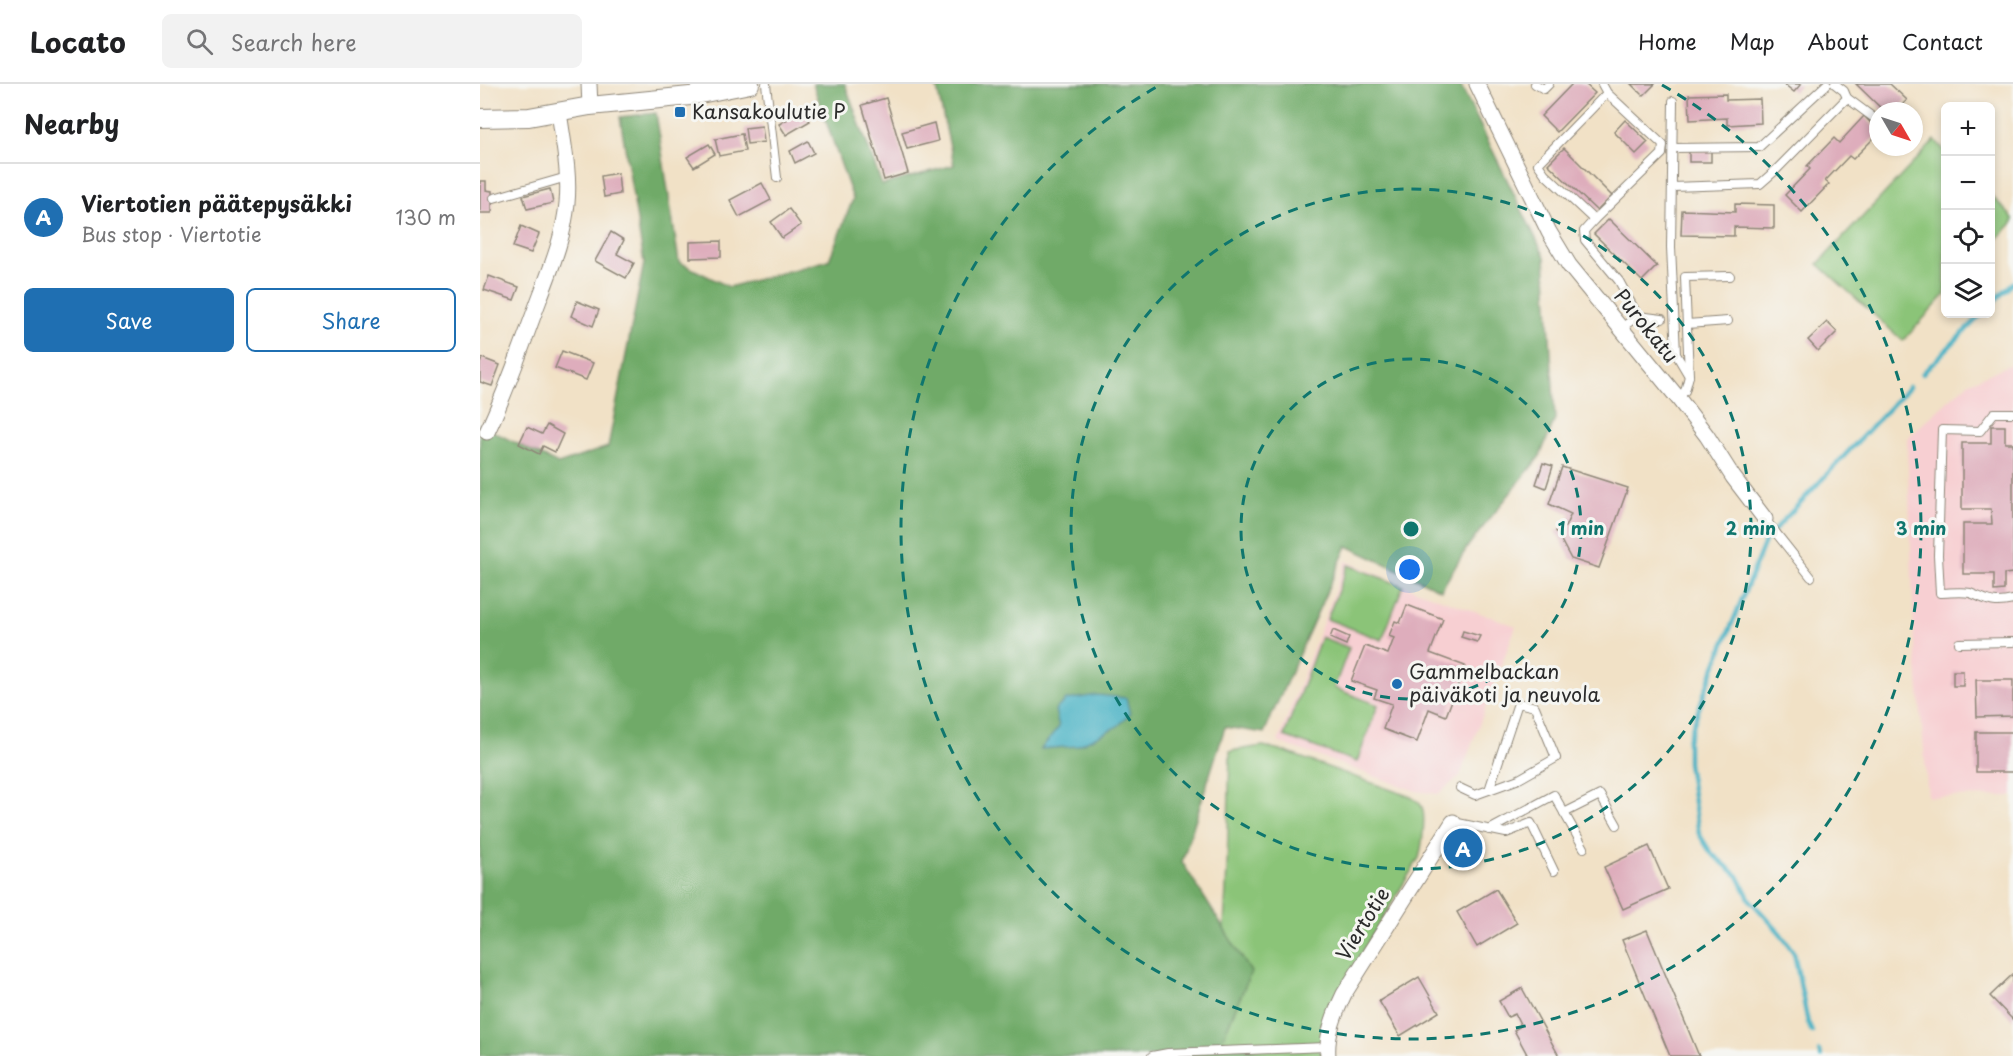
<!DOCTYPE html>
<meta charset="utf-8">
<style>
:root{--surface:#fff;--page:#f2f2f2;--text:#202124;--muted:#757577;--line:#e0e0e0;--accent:#1f6fb2}
body{margin:0;font-family:"Playpen Sans",sans-serif;background:var(--page);color:var(--text)}
.controls{position:absolute;right:18px;top:18px;display:grid;overflow:hidden;border-radius:9px;box-shadow:0 3px 9px #0003}
.controls button{width:54px;height:54px;display:grid;place-items:center;padding:0;border:0;border-bottom:2px solid var(--line);background:var(--surface);color:var(--text);font:30px sans-serif}
.compass{position:absolute;left:1389px;top:18px;width:54px;height:54px;border-radius:50%;background:var(--surface);box-shadow:0 3px 9px #0003;rotate:129deg}
.you{position:absolute;left:930px;top:486px;width:21px;height:21px;margin:-15px;border:4px solid #fff;border-radius:50%;background:#1a73e8;box-shadow:0 0 0 9px #1a73e833}
.badge{display:grid;place-items:center;width:39px;height:39px;border-radius:50%;background:var(--accent);color:#fff;font-size:20px;font-weight:700}
.pin{position:absolute;translate:-50% -50%;border:3px solid #fff;box-shadow:0 2px 6px #0006}
.list{margin:0;padding:0;list-style:none}
h2{display:flex;justify-content:space-between;align-items:center;height:78px;margin:0;padding:0 24px;font-size:26px}
h2 small{font-size:20px;font-weight:400;color:var(--muted)}
.list li{display:grid;grid-template-columns:39px 1fr auto;gap:18px;align-items:center;box-sizing:border-box;height:108px;padding:0 24px;border-top:2px solid var(--line)}
.list b{display:block;font-size:22px;white-space:nowrap}
.list p{margin:0;font-size:20px;white-space:nowrap;color:var(--muted)}
.list em{font-size:20px;font-style:normal;color:var(--muted)}
.actions{display:flex;gap:12px;padding:18px 24px}
.actions a{flex:1;padding:14px 0;border:2px solid var(--accent);border-radius:9px;text-align:center;font-size:21px;color:var(--accent)}
.actions .main{background:var(--accent);color:#fff}
.icon{flex:none;width:33px;height:33px;fill:none;stroke:currentColor;stroke-width:2;stroke-linecap:round;stroke-linejoin:round}
.map{position:relative;flex:none;width:1533px;height:972px;overflow:hidden}
header{display:flex;align-items:center;gap:36px;box-sizing:border-box;height:84px;padding:0 30px;background:var(--surface);border-bottom:2px solid var(--line)}
header strong{font-size:28px}
nav{display:flex;gap:33px;margin-inline-start:auto;font-size:21px}
.search{width:420px;height:54px;background:var(--page);display:flex;align-items:center;gap:15px;box-sizing:border-box;padding:0 21px;border-radius:9px;color:var(--muted);font-size:22px}
main{display:flex}
aside{flex:1;background:var(--surface)}
.map>svg:first-child{display:block}
.built{fill:#f7cfd2}
.green{fill:#8bc478;stroke:#5b7852;stroke-width:1.5}
.forest{fill:#70aa68;stroke:#4e6a4a;stroke-width:1.5}
.water{fill:#48b2c5;stroke:#3a6e78;stroke-width:1.5}
.lines{fill:none;stroke-linecap:round;stroke-linejoin:round}
.stream{stroke:#48b2c5;stroke-width:4.5}
.building{fill:#deadbc}
.service-casing{stroke:#8e8678;stroke-width:10}
.minor-casing{stroke:#8e8678;stroke-width:17}
.tertiary-casing{stroke:#8e8678;stroke-width:20}
.service{stroke:#fff;stroke-width:8}
.minor{stroke:#fff;stroke-width:15}
.tertiary{stroke:#fff;stroke-width:18}
.ring{fill:none;stroke:#0f766e;stroke-width:3;stroke-dasharray:10 8}
.poi-dot{fill:#1f6fb2;stroke:#f6f6f2;stroke-width:2}
.labels{text-anchor:middle;stroke-width:6;stroke-linejoin:round;paint-order:stroke}
.poi-label{font-size:20px;fill:#2b2b2b;stroke:#f6f6f2;text-anchor:start}
.street-label{font-size:20px;fill:#2b2b2b;stroke:#f6f6f2}
.centre{fill:#0f766e;stroke:#f6f6f2;stroke-width:3}
.ring-label{font-size:18px;text-anchor:middle;font-weight:bold;fill:#0f766e;stroke:#f6f6f2;stroke-width:6;stroke-linejoin:round;paint-order:stroke}
</style>
<header>
<strong>Locato</strong>
<div class="search"><svg class="icon" aria-label="search" viewBox="0 0 24 24"><circle cx="10" cy="10" r="6"/><path d="M15 15l6 6"/></svg>Search here</div>
<nav><a>Home</a><a>Map</a><a>About</a><a>Contact</a></nav>
</header>
<main>
<aside>
<h2>Nearby<small></small></h2>
<ul class="list">
<li><span class="badge">A</span><div><b>Viertotien päätepysäkki</b><p>Bus stop · Viertotie</p></div><em>130 m</em></li>
</ul>
<div class="actions"><a class="main">Save</a><a>Share</a></div>
</aside>
<div class="map">
<svg width="1533" height="972" viewBox="0 0 1533 972">
<rect width="100%" height="100%" fill="#f6f6f2"/>
<filter id="ink" filterUnits="userSpaceOnUse"><feTurbulence type="fractalNoise" baseFrequency=".0167" numOctaves="2"/><feDisplacementMap in="SourceGraphic" scale="12" xChannelSelector="R" yChannelSelector="G"/><feConvolveMatrix kernelMatrix="1 2 1 2 8 2 1 2 1" color-interpolation-filters="sRGB"/></filter>
<filter id="wash" filterUnits="userSpaceOnUse"><feTurbulence type="fractalNoise" baseFrequency=".008" numOctaves="4" result="noise"/><feDisplacementMap in="SourceGraphic" scale="24" xChannelSelector="R" yChannelSelector="G"/><feGaussianBlur stdDeviation="1.35" result="paint"/><feColorMatrix in="noise" values="0 0 0 0 0 0 0 0 0 0 0 0 0 0 0 0 0 1.4 0 .05"/><feComposite in="paint" operator="in"/></filter>
<g filter="url(#wash)">
<rect width="100%" height="100%" fill="#f1e1c6"/>
<g class="built">
<polygon points="1533,279 1533,712 1448,713 1434,549 1427,354 1488,299"/>
<polygon points="866,477 933,505 1036,542 980,692 958,710 936,707 798,658"/>
</g>
<g class="green">
<polygon points="1455,56 1465,67 1465,211 1423,257 1338,180"/>
<polygon points="1511,111 1533,134 1533,138 1511,162"/>
<polygon points="868,481 923,502 902,556 847,535"/>
<polygon points="841,553 869,564 854,604 898,621 877,678 804,652"/>
<path d="M783,662L800,666L931,713C936,716 940,718 942,723C946,733 942,763 939,774L872,885L841,972H737L747,785L750,667Z"/>
</g>
<polygon class="forest" points="333,0 365,0 402,101 474,81 456,0 980,0 1065,173 1075,335 1060,372 988,462 961,506 867,462 784,649 745,643 702,778 771,888 742,956 788,972 0,972 0,341 78,380 128,363 164,179 140,33 176,29 199,178 249,203 349,176 373,115"/>
<polygon class="water" points="617,611 646,614 650,630 638,642 597,662 561,665 579,643 575,626 586,616"/>
<g class="lines">
<g class="stream">
<polyline points="1510,221 1533,199"/>
<polyline points="1442,290 1502,230"/>
<polyline points="1332,948 1328,939 1314,869 1300,849 1270,816 1258,792 1231,769 1219,750 1208,679 1208,656 1225,607 1286,455 1429,303"/>
<polyline points="1339,967 1341,972"/>
</g>
</g>
<g id="blocks">
<g class="building">
<polygon points="1092,0 1105,0 1115,9 1077,48 1061,32"/>
<polygon points="1151,0 1175,0 1163,12"/>
<polygon points="1304,0 1321,0 1314,8"/>
<polygon points="1376,0 1410,0 1427,16 1416,27 1404,27"/>
<polygon points="1246,10 1246,16 1280,15 1281,39 1247,41 1247,34 1210,36 1209,11"/>
<polygon points="406,14 428,89 404,96 382,21"/>
<polygon points="323,26 330,37 306,51 299,40"/>
<polygon points="1384,32 1398,46 1398,50 1373,75 1369,72 1347,95 1345,97 1349,100 1322,128 1305,111 1330,85 1327,82 1354,54 1359,59"/>
<polygon points="1145,36 1168,58 1156,70 1134,48"/>
<polygon points="454,39 458,57 427,65 422,48"/>
<polygon points="282,42 284,58 267,60 265,44"/>
<polygon points="262,50 265,67 239,72 235,55"/>
<polygon points="328,57 334,69 315,79 310,67"/>
<polygon points="229,60 235,70 214,83 207,73"/>
<polygon points="1084,64 1132,112 1117,127 1068,80"/>
<rect x="1209" y="67" width="22" height="11"/>
<polygon points="138,89 140,110 124,113 121,92"/>
<polygon points="0,97 6,97 6,106 12,107 12,129 0,129"/>
<polygon points="282,99 291,116 259,133 250,116"/>
<polygon points="70,105 73,119 47,125 43,112"/>
<polygon points="1255,120 1294,121 1294,144 1254,143 1254,152 1201,151 1202,126 1255,128"/>
<polygon points="309,125 321,141 302,154 291,138"/>
<polygon points="1129,135 1177,182 1162,197 1114,150"/>
<polygon points="41,142 59,150 51,169 33,163"/>
<polygon points="131,148 144,156 137,170 154,179 146,194 115,177"/>
<polygon points="241,157 241,173 210,174 210,158"/>
<polygon points="9,192 39,203 34,216 4,206"/>
<polygon points="97,217 119,226 113,242 91,232"/>
<polygon points="1347,238 1357,248 1338,267 1328,256"/>
<polygon points="82,267 113,279 106,296 75,284"/>
<polygon points="2,274 20,281 12,302 0,298 0,280"/>
<polygon points="67,341 83,350 75,368 63,362 59,370 39,360 47,343 62,350"/>
<polygon points="1511,342 1525,342 1525,359 1533,359 1533,489 1524,490 1524,506 1514,507 1514,490 1483,490 1483,440 1512,440 1511,425 1482,425 1482,359 1511,359"/>
<polygon points="1063,379 1073,382 1066,404 1056,400"/>
<polygon points="1082,383 1148,404 1119,484 1091,475 1076,447 1085,443 1091,430 1069,420"/>
<polygon points="927,521 963,535 950,569 985,582 966,632 949,625 937,658 903,645 912,620 894,614 897,606 871,597 885,562 908,570 914,554 909,552 915,537 920,539"/>
<polygon points="853,546 869,553 866,561 850,554"/>
<polygon points="983,547 1000,552 997,558 981,553"/>
<rect x="1473" y="587" width="10" height="15"/>
<polygon points="1496,596 1533,596 1533,632 1497,633"/>
<rect x="1496" y="648" width="37" height="40"/>
<polygon points="1169,762 1188,805 1143,825 1124,783"/>
<polygon points="1016,805 1037,839 997,863 977,828"/>
<polygon points="1167,846 1219,972 1190,972 1142,856"/>
<polygon points="1533,890 1533,936 1510,912"/>
<polygon points="939,893 959,928 920,952 899,917"/>
<polygon points="1042,904 1079,972 1048,972 1034,946 1041,942 1035,930 1028,933 1019,917"/>
</g>
</g>
</g>
<g filter="url(#ink)">
<use href="#blocks" fill-opacity="0" stroke="#8e8678" stroke-width="1.5"/>
<g class="lines">
<g class="service-casing">
<g id="service">
<polyline points="286,0 297,94"/>
<polyline points="1055,0 1064,5 1069,0"/>
<polyline points="1122,0 1127,9 1058,80 1065,90 1114,136 1182,70 1183,61 1127,9"/>
<polyline points="1367,14 1398,37"/>
<polyline points="1193,17 1191,163 1196,270 1209,292"/>
<polyline points="1193,64 1279,63 1347,0"/>
<polyline points="1192,103 1280,100 1296,86 1367,14 1364,7 1355,0"/>
<polyline points="14,114 87,93"/>
<polyline points="1114,136 1104,147 1105,156 1139,197 1158,232 1182,235"/>
<polyline points="1207,240 1248,237"/>
<polyline points="1141,244 1158,232"/>
<polyline points="1198,314 1205,307 1209,292 1205,193 1250,192"/>
<path d="M1533,329H1514L1500,347L1462,346L1458,471L1460,509C1470,509 1481,507 1490,509C1509,516 1511,521 1533,516"/>
<polyline points="1285,435 1331,493"/>
<polyline points="1479,559 1533,558"/>
<polyline points="980,704 995,711 1039,695 1076,674 1055,623 1038,619 1009,706"/>
<polyline points="1084,729 1120,711 1137,741"/>
<polyline points="973,738 1026,749 1051,739 1074,787"/>
<polyline points="1009,746 1074,711 1104,764"/>
<polyline points="672,972 688,969 847,963"/>
</g>
</g>
<g class="minor-casing">
<g id="minor">
<polyline points="109,0 110,22"/>
<polyline points="997,0 1069,148 1089,181 1198,314 1227,352 1253,393 1285,435"/>
<path d="M7,348C28,304 42,261 59,216C71,184 84,153 87,119C90,89 83,57 79,28"/>
<path d="M848,972C846,951 855,929 864,910L973,738"/>
</g>
</g>
<g class="tertiary-casing">
<polyline id="tertiary" points="0,34 49,33 110,22 210,12 270,0"/>
</g>
<use href="#service" class="service"/>
<use href="#minor" class="minor"/>
<use href="#tertiary" class="tertiary"/>
</g>
</g>
<g class="ring">
<circle cx="931" cy="445" r="170"/>
<circle cx="931" cy="445" r="340"/>
<path d="M1182 1A510 510 0 1 1 680 1"/>
</g>
<g class="poi-dot">
<rect x="194" y="22" width="12" height="12" rx="3"/>
<circle cx="917" cy="600" r="6"/>
</g>
<g class="labels">
<g class="poi-label">
<text x="212" y="35">Kansakoulutie P</text>
<text x="929" y="595">Gammelbackan<tspan x="929" dy="23">päiväkoti ja neuvola</tspan></text>
</g>
<g class="street-label">
<text transform="translate(1166 242) rotate(51)" y="7">Purokatu</text>
<text transform="translate(883 840) rotate(-58)" y="7">Viertotie</text>
</g>
</g>
<circle cx="931" cy="445" r="9" class="centre"/>
<g class="ring-label">
<text x="1101" y="451">1 min</text>
<text x="1271" y="451">2 min</text>
<text x="1441" y="451">3 min</text>
</g>
</svg>
<div class="controls">
<button>+</button>
<button>−</button>
<button><svg class="icon" aria-label="locate" viewBox="0 0 24 24"><circle cx="12" cy="12" r="6"/><path d="M12 2v4M12 18v4M2 12h4M18 12h4"/></svg></button>
<button><svg class="icon" aria-label="layers" viewBox="0 0 24 24"><path d="M12 4l9 5-9 5-9-5zM3 14l9 5 9-5"/></svg></button>
</div>
<svg class="compass" viewBox="-18 -18 36 36"><path d="M0-13l5 13h-10z" fill="#e53935"/><path d="M0 13l5-13h-10z" fill="#757577"/></svg>
<div class="you"></div>
<div class="pin badge" style="left:983px;top:764px">A</div>
</div>
</main>
